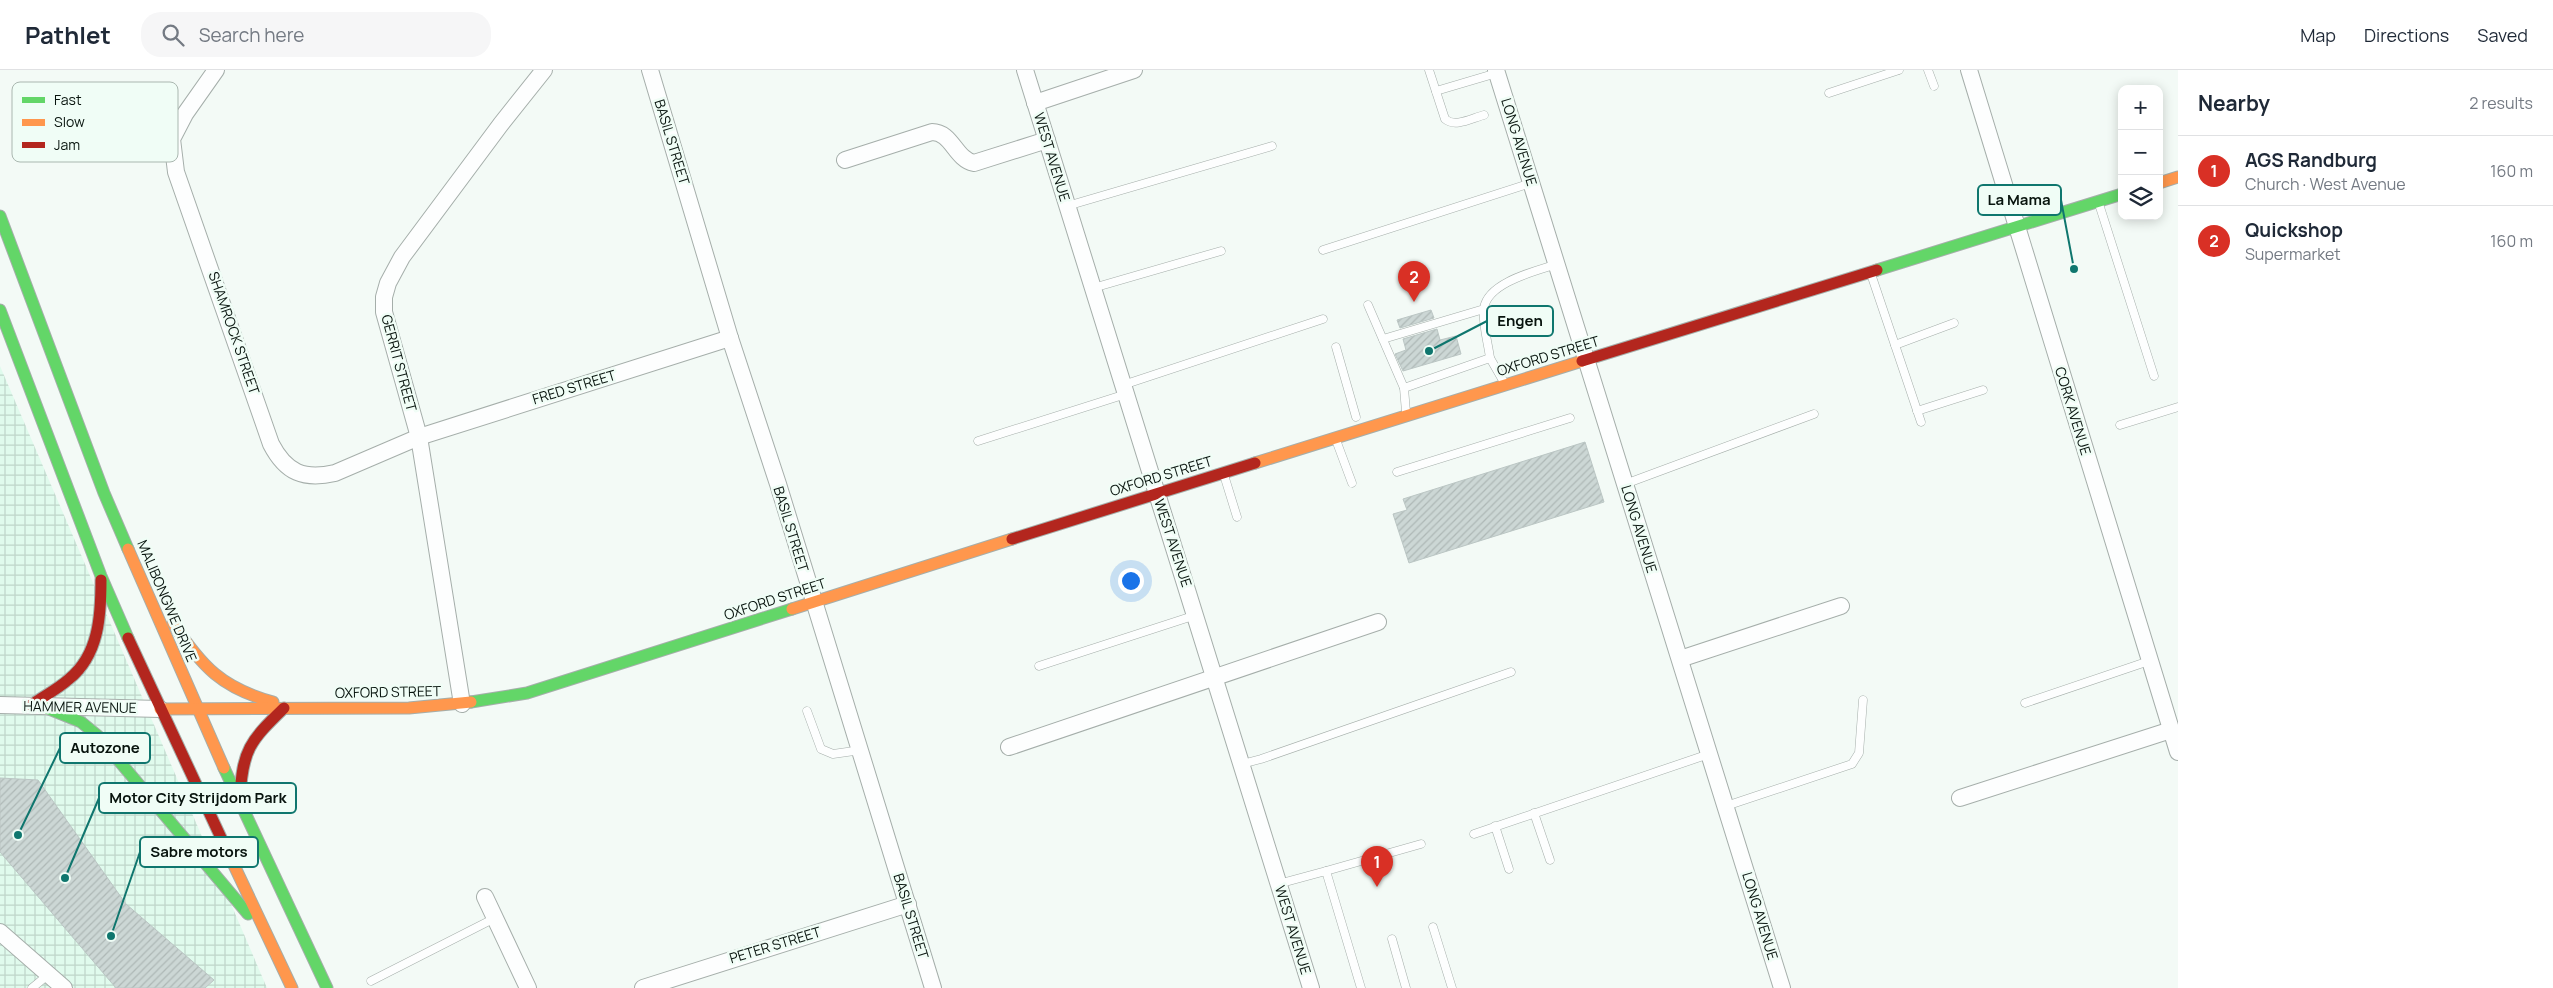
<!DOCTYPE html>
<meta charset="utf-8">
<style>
:root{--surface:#fff;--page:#f6f6f7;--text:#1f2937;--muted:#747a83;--line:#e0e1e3;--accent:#d93025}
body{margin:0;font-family:Manrope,sans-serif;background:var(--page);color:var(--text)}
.controls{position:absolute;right:15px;top:15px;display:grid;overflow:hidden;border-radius:10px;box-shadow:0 2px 12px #0003}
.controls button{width:45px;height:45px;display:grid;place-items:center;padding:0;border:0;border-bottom:1px solid var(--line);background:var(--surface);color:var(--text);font:25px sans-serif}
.you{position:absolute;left:1130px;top:510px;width:18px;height:18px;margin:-12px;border:4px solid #fff;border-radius:50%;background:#1a73e8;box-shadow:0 0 0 8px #1a73e833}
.badge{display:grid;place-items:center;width:32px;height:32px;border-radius:50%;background:var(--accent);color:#fff;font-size:16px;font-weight:700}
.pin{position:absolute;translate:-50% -41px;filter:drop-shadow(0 1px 2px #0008)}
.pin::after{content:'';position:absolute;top:26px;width:18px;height:15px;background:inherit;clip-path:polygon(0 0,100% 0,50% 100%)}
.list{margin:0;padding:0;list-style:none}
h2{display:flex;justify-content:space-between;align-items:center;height:65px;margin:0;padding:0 20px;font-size:21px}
h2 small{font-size:16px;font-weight:400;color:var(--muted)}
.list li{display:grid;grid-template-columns:32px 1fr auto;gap:15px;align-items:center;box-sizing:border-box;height:70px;padding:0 20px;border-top:1px solid var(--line)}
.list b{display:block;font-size:19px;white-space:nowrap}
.list p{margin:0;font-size:16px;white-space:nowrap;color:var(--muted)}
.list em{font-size:16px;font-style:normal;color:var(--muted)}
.icon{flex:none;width:28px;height:28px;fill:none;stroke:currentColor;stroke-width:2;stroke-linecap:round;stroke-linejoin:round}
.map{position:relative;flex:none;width:2178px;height:918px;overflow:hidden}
header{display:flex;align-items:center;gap:30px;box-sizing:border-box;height:70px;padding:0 25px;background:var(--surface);border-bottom:1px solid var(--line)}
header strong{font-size:24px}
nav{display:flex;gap:28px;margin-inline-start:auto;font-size:18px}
.search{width:350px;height:45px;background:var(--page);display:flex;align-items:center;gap:12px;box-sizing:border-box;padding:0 18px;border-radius:20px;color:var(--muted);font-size:19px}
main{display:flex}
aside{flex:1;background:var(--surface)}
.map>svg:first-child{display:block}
.industrial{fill:url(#industrial-grid)}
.building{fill:url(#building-hatch);stroke:#bbc6c4}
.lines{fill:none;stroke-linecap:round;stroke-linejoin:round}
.lane-casing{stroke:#a5aeaa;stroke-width:9}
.street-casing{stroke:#a5aeaa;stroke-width:18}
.fast-casing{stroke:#a5aeaa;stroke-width:13}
.slow-casing{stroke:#a5aeaa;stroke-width:13}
.jam-casing{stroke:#a5aeaa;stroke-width:13}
.lane{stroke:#fdfefe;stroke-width:8}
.street{stroke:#fdfefe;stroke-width:16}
.fast{stroke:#63d668;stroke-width:11}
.slow{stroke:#ff974d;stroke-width:11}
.jam{stroke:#b3261e;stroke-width:11}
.labels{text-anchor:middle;stroke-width:5;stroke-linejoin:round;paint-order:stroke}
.street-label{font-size:14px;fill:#08140e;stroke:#f0fdf6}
.key{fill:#f0fdf6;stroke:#aab7b0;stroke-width:1}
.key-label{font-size:14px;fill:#08140e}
.leader{fill:none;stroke:#0f766e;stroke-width:2}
.callout-dot{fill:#0f766e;stroke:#f0fdf6;stroke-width:2}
.callout{fill:#f0fdf6;stroke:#0f766e;stroke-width:2}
.callout-label{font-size:15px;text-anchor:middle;font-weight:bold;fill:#08140e}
</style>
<header>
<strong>Pathlet</strong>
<div class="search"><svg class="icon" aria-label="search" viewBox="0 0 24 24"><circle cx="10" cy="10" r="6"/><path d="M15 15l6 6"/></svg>Search here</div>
<nav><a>Map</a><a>Directions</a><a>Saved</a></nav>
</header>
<main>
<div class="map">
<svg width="2178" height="918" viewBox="0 0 2178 918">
<defs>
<pattern id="industrial-grid" width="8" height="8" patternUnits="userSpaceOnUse" patternTransform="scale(1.25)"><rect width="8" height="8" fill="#e0fbed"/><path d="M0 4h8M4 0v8" fill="none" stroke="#bfd6ca"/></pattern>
<pattern id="building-hatch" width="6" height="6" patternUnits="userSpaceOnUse" patternTransform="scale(1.25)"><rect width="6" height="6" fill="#ccd7d5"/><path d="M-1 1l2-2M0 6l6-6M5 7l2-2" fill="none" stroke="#aeb8b6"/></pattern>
</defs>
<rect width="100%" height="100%" fill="#f3faf6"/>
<polygon class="industrial" points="0,296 267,918 0,918"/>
<g class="building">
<polygon points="1431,240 1434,248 1400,258 1397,250"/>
<polygon points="1437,259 1440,270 1456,266 1461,284 1403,301 1395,284 1406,280 1403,269"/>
<polygon points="1585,372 1604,432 1409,493 1393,444 1407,440 1403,429"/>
<polygon points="0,708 38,710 126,834 214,910 205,918 116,918 0,782"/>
</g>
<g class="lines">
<g class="lane-casing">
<g id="lane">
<path d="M1429,0L1445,49C1455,58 1472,48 1484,45"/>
<polyline points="1928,0 1934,16"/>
<polyline points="1436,21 1497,3"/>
<polyline points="1829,23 1899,0"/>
<polyline points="2099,134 2154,306"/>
<polyline points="1067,136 1272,76"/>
<polyline points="1323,180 1531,113"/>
<polyline points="1871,204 1921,352"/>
<polyline points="1093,218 1221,181"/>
<polyline points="1368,235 1404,318"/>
<polyline points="1383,269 1484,239"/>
<polyline points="1895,275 1954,253"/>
<polyline points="1336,277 1356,347"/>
<path d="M1490,288C1488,272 1482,253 1484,238C1488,212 1536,201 1557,194"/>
<polyline points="1123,315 1323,249"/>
<polyline points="1917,341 1983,320"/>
<polyline points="1406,342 1404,318 1490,288 1505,314"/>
<polyline points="2120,355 2178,337"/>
<polyline points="1336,370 1352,413"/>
<polyline points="978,371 1126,324"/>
<polyline points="1397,402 1570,348"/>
<polyline points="1224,405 1237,447"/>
<polyline points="1625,414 1814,344"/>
<polyline points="1039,596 1196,545"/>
<polyline points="2025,633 2149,591"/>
<polyline points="807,641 821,679 833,684 861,680"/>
<polyline points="1242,694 1261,689 1511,602"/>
<polyline points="1726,736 1852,694 1859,683 1863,630"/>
<polyline points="1534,743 1550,790"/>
<polyline points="1495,756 1509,799"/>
<polyline points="1474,764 1709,684"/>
<polyline points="1326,801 1421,774"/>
<polyline points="1278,814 1326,801 1361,918"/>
<polyline points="1433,857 1452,918"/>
<polyline points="1392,869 1406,918"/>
<polyline points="371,911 495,848"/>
<polyline points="32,918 49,904"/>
</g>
</g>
<g class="street-casing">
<g id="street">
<path d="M216,0L185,44L172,69L176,102L271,374C286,403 304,410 335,403L419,367L730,268"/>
<polyline points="650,0 730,268 778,414 933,918"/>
<polyline points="1025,0 1311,918"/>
<polyline points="1496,0 1782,918"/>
<polyline points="1969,0 2178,682"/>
<polyline points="1035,33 1134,0"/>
<path d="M845,90L932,62C952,62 955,89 974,93L1047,70"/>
<polyline points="1680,589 1841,536"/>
<polyline points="462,634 419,367 384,242 384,227 388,213 402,187 501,54 544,0"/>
<polyline points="0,635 160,639"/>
<polyline points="1009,677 1378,552"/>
<polyline points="1960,728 2171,660"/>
<polyline points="485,827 528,918"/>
<polyline points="0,862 64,918"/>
<polyline points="643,918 908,834"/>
</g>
</g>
<g class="fast-casing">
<g id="fast">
<polyline points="0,146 104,423 128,479"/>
<polyline points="1877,200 2122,124"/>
<polyline points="0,240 101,506 128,568"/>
<polyline points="471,632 527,623 792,539"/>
<polyline points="39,635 81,652 98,666 248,844"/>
<polyline points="224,698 327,918"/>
</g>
</g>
<g class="slow-casing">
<g id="slow">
<polyline points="2159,113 2178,107"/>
<polyline points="1255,393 1582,291"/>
<polyline points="128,479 224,698"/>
<polyline points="792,539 1012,469"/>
<path d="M173,553C202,597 222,618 273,632"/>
<polyline points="160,639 409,638 471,632"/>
<polyline points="223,772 292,918"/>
</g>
</g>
<g class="jam-casing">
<g id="jam">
<polyline points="1582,291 1877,200"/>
<polyline points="1012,469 1255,393"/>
<polyline points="128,568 223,772"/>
<path d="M31,635C44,626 58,619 69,609C99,585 101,545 101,510"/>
<path d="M240,729C242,680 250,671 284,638"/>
</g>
</g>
<use href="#lane" class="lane"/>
<use href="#street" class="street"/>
<use href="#fast" class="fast"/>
<use href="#slow" class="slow"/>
<use href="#jam" class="jam"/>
</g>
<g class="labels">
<g class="street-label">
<text transform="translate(672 72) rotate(73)" y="5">BASIL STREET</text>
<text transform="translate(1519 72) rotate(73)" y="5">LONG AVENUE</text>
<text transform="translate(1052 87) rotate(73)" y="5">WEST AVENUE</text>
<text transform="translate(234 263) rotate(71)" y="5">SHAMROCK STREET</text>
<text transform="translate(1548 286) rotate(-17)" y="5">OXFORD STREET</text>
<text transform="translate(399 293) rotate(75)" y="5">GERRIT STREET</text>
<text transform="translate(574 317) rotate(-17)" y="5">FRED STREET</text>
<text transform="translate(2073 341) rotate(73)" y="5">CORK AVENUE</text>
<text transform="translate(1161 406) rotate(-17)" y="5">OXFORD STREET</text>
<text transform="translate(791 459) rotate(73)" y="5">BASIL STREET</text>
<text transform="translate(1639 459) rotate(73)" y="5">LONG AVENUE</text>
<text transform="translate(1173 473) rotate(72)" y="5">WEST AVENUE</text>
<text transform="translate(775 529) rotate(-18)" y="5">OXFORD STREET</text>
<text transform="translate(167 531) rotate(67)" y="5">MALIBONGWE DRIVE</text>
<text transform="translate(388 622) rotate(-1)" y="5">OXFORD STREET</text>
<text transform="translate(80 637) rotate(1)" y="5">HAMMER AVENUE</text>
<text transform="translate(911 846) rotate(73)" y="5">BASIL STREET</text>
<text transform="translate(1760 846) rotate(73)" y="5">LONG AVENUE</text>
<text transform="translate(1293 860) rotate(73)" y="5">WEST AVENUE</text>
<text transform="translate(775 875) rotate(-17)" y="5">PETER STREET</text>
</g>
</g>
<rect x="12" y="12" width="166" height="80" rx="8" class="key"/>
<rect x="22" y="27" width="23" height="6" fill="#63d668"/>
<rect x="22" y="49" width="23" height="7" fill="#ff974d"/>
<rect x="22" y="72" width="23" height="6" fill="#b3261e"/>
<g class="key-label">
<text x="54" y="35">Fast</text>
<text x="54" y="57">Slow</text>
<text x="54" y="80">Jam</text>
</g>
<path class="leader" d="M2074 199L2061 130M1429 281L1487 251M18 765L60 678M65 808L99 728M111 866L140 782"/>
<g class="callout-dot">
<circle cx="2074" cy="199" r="5"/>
<circle cx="1429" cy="281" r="5"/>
<circle cx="18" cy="765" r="5"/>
<circle cx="65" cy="808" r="5"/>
<circle cx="111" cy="866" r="5"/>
</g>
<g class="callout">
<rect x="1978" y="115" width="83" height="30" rx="5"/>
<rect x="1487" y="236" width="66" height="30" rx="5"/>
<rect x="60" y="663" width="90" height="30" rx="5"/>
<rect x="99" y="713" width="197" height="30" rx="5"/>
<rect x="140" y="767" width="118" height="30" rx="5"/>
</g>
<g class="callout-label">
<text x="2019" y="135">La Mama</text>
<text x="1520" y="256">Engen</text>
<text x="105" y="683">Autozone</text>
<text x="198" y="733">Motor City Strijdom Park</text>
<text x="199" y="787">Sabre motors</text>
</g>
</svg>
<div class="controls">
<button>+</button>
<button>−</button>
<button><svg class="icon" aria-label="layers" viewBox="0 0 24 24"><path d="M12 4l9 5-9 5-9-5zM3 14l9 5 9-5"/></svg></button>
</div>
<div class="you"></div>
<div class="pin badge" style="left:1377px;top:817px">1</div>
<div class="pin badge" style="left:1414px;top:232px">2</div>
</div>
<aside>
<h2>Nearby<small>2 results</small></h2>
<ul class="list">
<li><span class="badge">1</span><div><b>AGS Randburg</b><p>Church · West Avenue</p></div><em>160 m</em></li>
<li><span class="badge">2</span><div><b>Quickshop</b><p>Supermarket</p></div><em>160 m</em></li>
</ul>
</aside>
</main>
